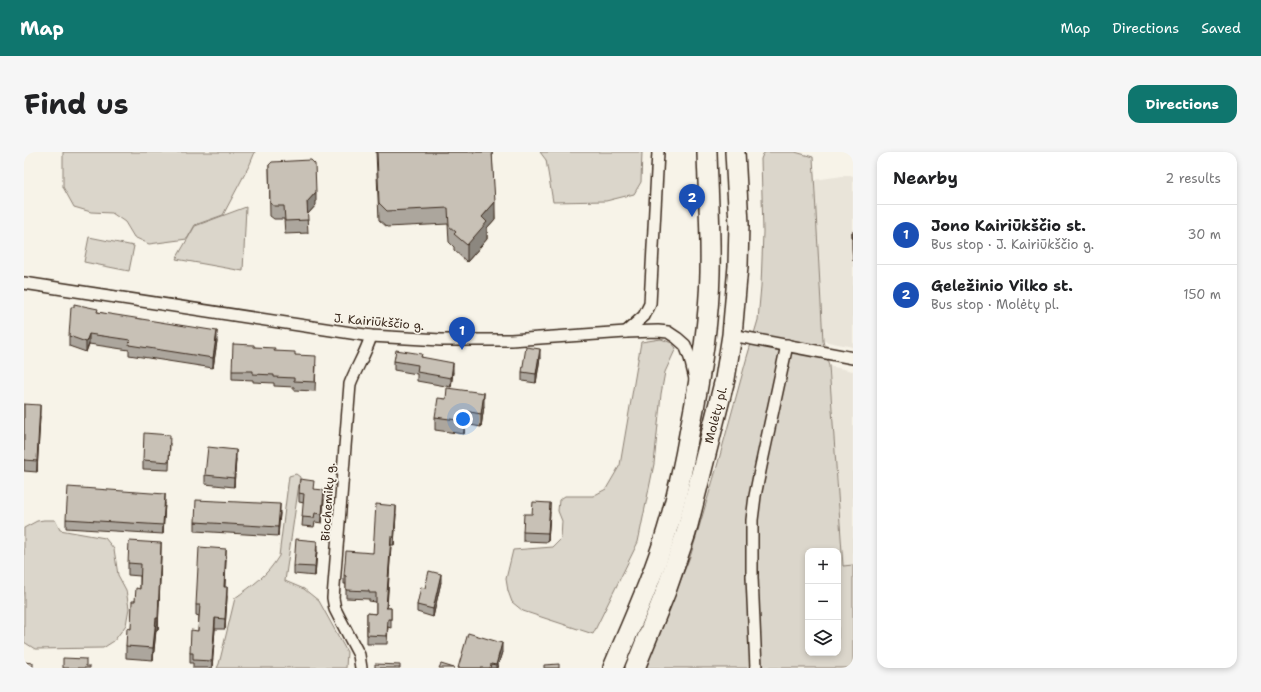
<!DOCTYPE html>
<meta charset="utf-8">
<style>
:root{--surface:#fff;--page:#f6f6f6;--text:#202124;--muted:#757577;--line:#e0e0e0;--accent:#0f766e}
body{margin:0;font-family:"Shantell Sans",sans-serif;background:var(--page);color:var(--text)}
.controls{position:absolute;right:12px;bottom:12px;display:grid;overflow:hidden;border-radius:8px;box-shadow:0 2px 6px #0003}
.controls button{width:36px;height:36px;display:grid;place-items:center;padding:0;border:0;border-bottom:1px solid var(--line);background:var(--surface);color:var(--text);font:20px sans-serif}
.you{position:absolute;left:439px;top:267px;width:14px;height:14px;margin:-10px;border:3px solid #fff;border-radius:50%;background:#1a73e8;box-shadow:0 0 0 6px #1a73e833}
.badge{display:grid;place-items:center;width:26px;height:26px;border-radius:50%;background:var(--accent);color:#fff;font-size:13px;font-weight:700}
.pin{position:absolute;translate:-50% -33px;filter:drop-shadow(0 1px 2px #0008)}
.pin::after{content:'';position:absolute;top:21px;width:14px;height:12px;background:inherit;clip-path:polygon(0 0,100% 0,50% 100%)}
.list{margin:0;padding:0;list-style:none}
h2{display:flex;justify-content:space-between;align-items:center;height:52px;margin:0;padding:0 16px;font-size:17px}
h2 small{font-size:13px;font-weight:400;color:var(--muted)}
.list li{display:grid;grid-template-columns:26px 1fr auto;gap:12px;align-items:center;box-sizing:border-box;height:60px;padding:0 16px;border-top:1px solid var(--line)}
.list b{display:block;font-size:15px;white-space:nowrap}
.list p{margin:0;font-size:13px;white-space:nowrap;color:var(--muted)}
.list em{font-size:13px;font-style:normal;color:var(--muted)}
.icon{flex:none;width:22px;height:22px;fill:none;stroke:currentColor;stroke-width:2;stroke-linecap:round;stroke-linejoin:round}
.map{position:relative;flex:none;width:829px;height:516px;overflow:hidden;border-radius:12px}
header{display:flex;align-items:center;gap:24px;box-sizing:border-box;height:56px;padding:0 20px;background:var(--accent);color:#fff}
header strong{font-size:19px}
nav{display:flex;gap:22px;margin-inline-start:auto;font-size:14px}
.intro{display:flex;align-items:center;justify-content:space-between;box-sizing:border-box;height:96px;padding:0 24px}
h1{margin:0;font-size:28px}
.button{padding:10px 18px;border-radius:12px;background:var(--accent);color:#fff;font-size:14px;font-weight:700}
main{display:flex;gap:24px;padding:0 24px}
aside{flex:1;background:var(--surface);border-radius:12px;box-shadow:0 2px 6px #0003}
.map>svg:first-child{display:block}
.built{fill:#e9e4d9}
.green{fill:#dbd6cb;stroke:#8b8074;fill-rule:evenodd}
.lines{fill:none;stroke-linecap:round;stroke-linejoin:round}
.minor-casing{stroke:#3b2a1e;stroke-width:14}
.trunk-casing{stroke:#3b2a1e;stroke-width:22}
.minor{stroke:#f7f3e8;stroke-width:11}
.trunk{stroke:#f7f3e8;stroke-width:19}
.wall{fill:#aca69d;stroke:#3b2a1e}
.shaded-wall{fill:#8c877f;stroke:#3b2a1e}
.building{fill:#c8c1b6;stroke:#3b2a1e}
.labels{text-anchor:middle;stroke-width:3.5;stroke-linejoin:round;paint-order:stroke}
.street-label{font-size:12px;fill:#3b2a1e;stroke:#f7f3e8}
</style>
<header>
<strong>Map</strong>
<nav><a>Map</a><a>Directions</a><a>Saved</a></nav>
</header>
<div class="intro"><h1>Find us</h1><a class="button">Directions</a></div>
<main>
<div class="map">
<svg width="829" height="516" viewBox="0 0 829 516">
<rect width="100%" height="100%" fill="#f7f3e8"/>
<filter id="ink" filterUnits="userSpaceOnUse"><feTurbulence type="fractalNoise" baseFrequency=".025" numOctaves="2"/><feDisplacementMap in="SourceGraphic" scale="8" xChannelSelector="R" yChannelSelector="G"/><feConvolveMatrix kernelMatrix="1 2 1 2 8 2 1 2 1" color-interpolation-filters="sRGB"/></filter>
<g filter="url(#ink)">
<g class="built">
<polygon points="826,23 829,24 829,195 799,189 790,28"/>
<polygon points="805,214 829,219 829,413 819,414"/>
</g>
<g class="green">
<polygon points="39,0 231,0 226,12 199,63 171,73 163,87 125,92 110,85 101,70 88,61 67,60 50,55 39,35"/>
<polygon points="516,0 618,0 617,30 610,42 582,49 529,50 522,8"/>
<path d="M742,0H771L789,5L799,189L805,214L819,414L829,413V516H622L667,402L692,318L723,205L734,168L737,134L739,80L737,7L739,2ZM784,399H814V501H784Z"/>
<polygon points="222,55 219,119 152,107 171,74"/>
<polygon points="65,85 110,94 105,119 60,110"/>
<polygon points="637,187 648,191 652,196 641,220 637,242 630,312 614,390 569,482 499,459 488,450 484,439 482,427 489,398 529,395 537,387 538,369 534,359 535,348 541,344 569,344 582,337 596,313 617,190"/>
<path d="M272,322L276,325L261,429L280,437L295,449L323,500L322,516H193L195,512L211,446C229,433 243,424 255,404L265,324Z"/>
<polygon points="20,368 31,368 36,378 81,386 90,397 94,423 102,438 105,456 102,473 90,489 79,496 11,497 0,490 0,376 13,369"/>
</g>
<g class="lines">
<g class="minor-casing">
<g id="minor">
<polyline points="0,131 347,184 417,188 487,188 602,180 634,179 644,180 653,186 661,193 666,206 671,227"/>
<polyline points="602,180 620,164 626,152 634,0"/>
<polyline points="708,183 829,206"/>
<path d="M337,516L335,503L315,465L311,457L309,446L326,232C332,216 342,201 347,184"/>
<polyline points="732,516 728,425 728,368 731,344 737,314 763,193"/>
</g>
</g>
<g class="trunk-casing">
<g id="trunk">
<path d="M589,516C608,470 629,425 643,378C653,345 660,311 666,277C676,227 685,172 686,121C687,81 684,40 683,0"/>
<path id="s1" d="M611,516L642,439L662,381L701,227L708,183L714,114L715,72L711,0"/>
</g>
</g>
<use href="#minor" class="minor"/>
<use href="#trunk" class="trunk"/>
</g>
<g class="wall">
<polygon points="352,0 468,0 471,67 463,76 463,87 443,110 430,98 430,95 425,90 424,72 363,75 355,68"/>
<polygon points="245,13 292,53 283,63 284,81 261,82 260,67 250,67 246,64"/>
<polygon points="828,80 829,80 829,109 828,96"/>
<polygon points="74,160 193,189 189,216 105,203 105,198 65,192 62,200 45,194 45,184"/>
<polygon points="230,195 271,203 292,213 291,239 270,238 270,235 250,234 250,231 229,230 229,228 208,227 208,219"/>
<polygon points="398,205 429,220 427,235 393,229 393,222 370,218 370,209"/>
<polygon points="516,206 512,231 498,229 498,220"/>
<polygon points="0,252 16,264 13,320 0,319"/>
<polygon points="460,254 457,275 441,272 440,282 411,278 411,265"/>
<polygon points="146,291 145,318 119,317 119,308"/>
<polygon points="212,307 210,335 181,332 181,323"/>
<polygon points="290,337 300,347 298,371 291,370 290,375 278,374 280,351 275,350 275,341"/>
<polygon points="141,351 139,382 42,376 42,367"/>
<polygon points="526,360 524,390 499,389 499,380 508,362"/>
<polygon points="256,361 254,384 171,379 171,370"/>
<polygon points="372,362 370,393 367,393 363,456 367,456 367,476 364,475 363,492 343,492 343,461 352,462 352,450 345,449 345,447 322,446 322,432 320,432 320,423 349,401"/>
<polygon points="293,398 291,424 270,422 270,414"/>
<polygon points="137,403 134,478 132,478 129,508 102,506 102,494 107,477 111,449 116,437 116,424 104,423 104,411"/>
<polygon points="202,407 201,435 203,445 201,477 191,477 188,516 169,516 169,511 166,511 166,501 174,479 175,464 172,463 172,453"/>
<polygon points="417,430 409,465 393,460 393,453 401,436"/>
<polygon points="478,500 473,516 434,516"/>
</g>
<g class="shaded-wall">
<polygon points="292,40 292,53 283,63 283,50"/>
<polygon points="471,50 471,67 463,76 463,87 443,110 443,93 458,65"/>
<polygon points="193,179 193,189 189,216 189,206"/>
<polygon points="65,182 65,192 62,200 62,190"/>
<polygon points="516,197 516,206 512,231 512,222"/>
<polygon points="429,211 429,220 427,235 427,226"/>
<polygon points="460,241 460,254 457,275 457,262"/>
<polygon points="16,253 16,264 13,320 13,309"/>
<polygon points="441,259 441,272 440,282 440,269"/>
<polygon points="212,298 212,307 210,335 210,326"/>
<polygon points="300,338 300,347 298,371 298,362"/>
<polygon points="141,342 141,351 139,382 139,373"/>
<polygon points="526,351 526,360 524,390 524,381"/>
<polygon points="256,352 256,361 254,384 254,375"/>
<polygon points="372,354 372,362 370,393 370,385"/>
<polygon points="367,385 367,393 362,464 362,456"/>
<polygon points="293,389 293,398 291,424 291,415"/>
<polygon points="137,391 137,403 134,478 134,466"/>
<polygon points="202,397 202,407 200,445 200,435"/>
<polygon points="417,422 417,430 409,465 409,457"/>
<polygon points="203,435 203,445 201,477 201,467"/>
<polygon points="132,466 132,478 129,508 129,496"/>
<polygon points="191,466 191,477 188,516 188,509"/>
<polygon points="478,491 478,500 473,516 472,516 472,513"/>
</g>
<g class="building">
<polygon points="353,0 468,0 471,50 458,65 463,70 443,93 430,82 432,80 425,74 424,56 363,59 355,51"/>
<polygon points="287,8 291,12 292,40 283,50 284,68 261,69 260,54 250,54 246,51 245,13 248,10"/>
<polygon points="828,80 829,80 829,93"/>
<polygon points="50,152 74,157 73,160 193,179 189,206 105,193 106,188 65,182 62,190 45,184 47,155 50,155"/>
<polygon points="209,192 230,193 230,195 251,196 250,199 271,200 271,203 292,204 291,230 270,229 270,226 250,225 250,223 229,222 229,219 208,219"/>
<polygon points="502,195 516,197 512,222 498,220"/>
<polygon points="372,198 398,202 397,205 429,211 427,226 393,220 394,213 370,209"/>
<polygon points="423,236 460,241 457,262 441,259 440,269 411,265 414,246 422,247"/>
<polygon points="0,252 16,253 13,309 0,308"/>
<polygon points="120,281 146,283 145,310 119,308"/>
<polygon points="184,295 212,298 210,326 181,323"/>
<polygon points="276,327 290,329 289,337 300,338 298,362 291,361 290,366 278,365 280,342 275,341"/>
<polygon points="44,335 141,342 139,373 42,367"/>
<polygon points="172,348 256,352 254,375 171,370"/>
<polygon points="509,350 526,351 524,381 499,380 500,362 508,362"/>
<polygon points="352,352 372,354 370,385 367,385 362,456 367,456 367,467 364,467 363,484 343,483 343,461 352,462 352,441 345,441 345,439 322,438 322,424 320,423 322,399 349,401"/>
<polygon points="272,387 293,389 291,415 270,414"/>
<polygon points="105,389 137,391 134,466 132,466 129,496 102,494 103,476 107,477 108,449 111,449 112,436 116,437 117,412 104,411"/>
<polygon points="175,395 202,397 200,435 203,435 201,467 191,466 188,509 169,508 169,501 166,501 167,478 174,479 176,453 172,453"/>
<polygon points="405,419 417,422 409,457 393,453 397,435 401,436"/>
<polygon points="444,481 478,491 472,513 467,512 466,516 434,516"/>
<polygon points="39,506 62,507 62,514 66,514 66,516 39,516"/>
<polygon points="0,510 9,511 9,516 0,516"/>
<polygon points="351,512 376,513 376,516 351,516"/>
<polygon points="417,512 430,516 415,516"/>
<polygon points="535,512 535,516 520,516 520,513"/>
</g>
</g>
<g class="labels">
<g class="street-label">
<text transform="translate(355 170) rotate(5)" y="4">J. Kairiūkščio g.</text>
<text dy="4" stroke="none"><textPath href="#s1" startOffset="266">Molėtų pl.</textPath></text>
<text transform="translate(304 350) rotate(-86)" y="4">Biochemikų g.</text>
</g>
</g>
</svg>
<div class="controls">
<button>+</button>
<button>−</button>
<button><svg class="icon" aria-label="layers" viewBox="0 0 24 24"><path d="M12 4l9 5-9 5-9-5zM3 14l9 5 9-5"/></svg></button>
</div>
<div class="you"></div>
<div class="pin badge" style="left:438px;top:198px;background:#1a4fb4">1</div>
<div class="pin badge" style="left:668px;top:65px;background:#1a4fb4">2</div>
</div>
<aside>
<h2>Nearby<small>2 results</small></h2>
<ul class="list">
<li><span class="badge" style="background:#1a4fb4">1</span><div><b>Jono Kairiūkščio st.</b><p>Bus stop · J. Kairiūkščio g.</p></div><em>30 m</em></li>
<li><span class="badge" style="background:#1a4fb4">2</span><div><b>Geležinio Vilko st.</b><p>Bus stop · Molėtų pl.</p></div><em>150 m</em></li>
</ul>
</aside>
</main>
